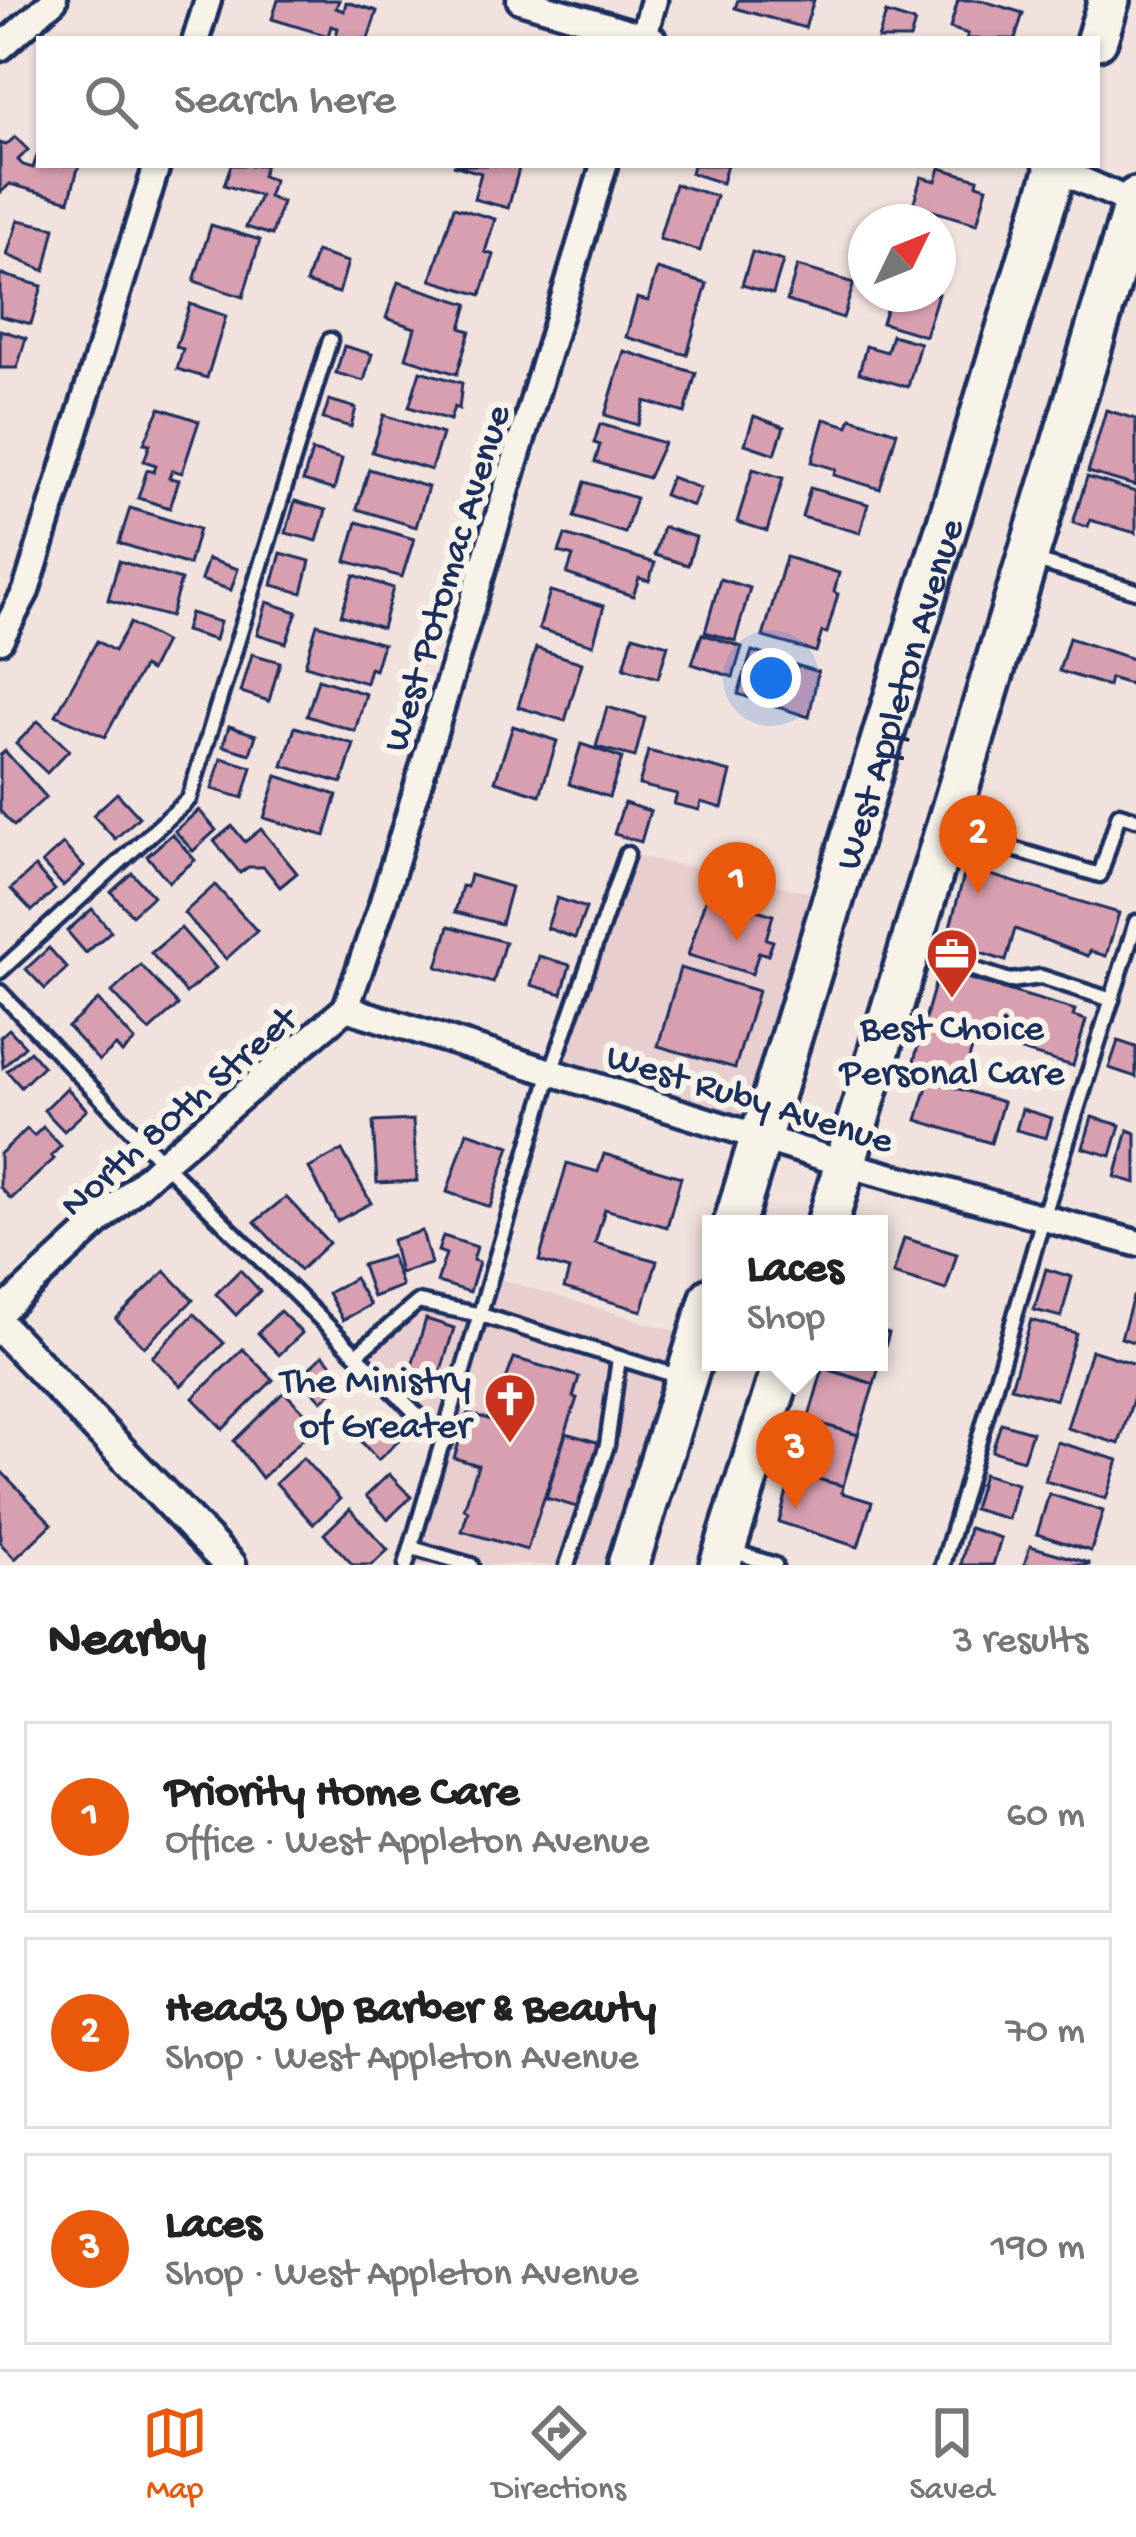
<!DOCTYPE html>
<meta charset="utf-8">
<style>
:root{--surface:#fff;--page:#f2f2f2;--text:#222;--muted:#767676;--line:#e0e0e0;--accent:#ea580c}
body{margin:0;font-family:"Gochi Hand",sans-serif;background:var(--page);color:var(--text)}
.compass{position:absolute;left:848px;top:204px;width:108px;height:108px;border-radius:50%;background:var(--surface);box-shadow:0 3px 9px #0004;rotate:47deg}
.you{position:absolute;left:771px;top:678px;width:42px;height:42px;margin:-30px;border:9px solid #fff;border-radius:50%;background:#1a73e8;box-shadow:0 0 0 18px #1a73e833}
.badge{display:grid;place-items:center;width:78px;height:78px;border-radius:50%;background:var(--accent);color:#fff;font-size:39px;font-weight:700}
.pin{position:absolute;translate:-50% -99px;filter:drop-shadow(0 3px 6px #0008)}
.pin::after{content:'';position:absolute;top:63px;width:42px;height:36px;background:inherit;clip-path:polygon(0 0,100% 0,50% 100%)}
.popup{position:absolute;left:702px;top:1215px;width:186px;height:156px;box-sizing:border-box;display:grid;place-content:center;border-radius:0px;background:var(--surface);filter:drop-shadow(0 3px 9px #0005);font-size:39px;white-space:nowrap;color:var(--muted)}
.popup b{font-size:45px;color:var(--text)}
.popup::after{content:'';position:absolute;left:50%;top:100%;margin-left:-24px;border:24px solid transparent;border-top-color:var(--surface)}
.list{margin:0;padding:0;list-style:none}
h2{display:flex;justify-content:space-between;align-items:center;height:156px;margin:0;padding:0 48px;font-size:51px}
h2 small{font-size:39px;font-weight:400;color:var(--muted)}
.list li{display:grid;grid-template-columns:78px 1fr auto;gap:36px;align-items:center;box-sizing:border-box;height:192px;margin:0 24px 24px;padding:0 24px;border:3px solid var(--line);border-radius:0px}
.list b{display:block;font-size:45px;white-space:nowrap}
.list p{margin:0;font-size:39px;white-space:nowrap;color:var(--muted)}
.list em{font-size:39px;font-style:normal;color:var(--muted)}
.icon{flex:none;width:66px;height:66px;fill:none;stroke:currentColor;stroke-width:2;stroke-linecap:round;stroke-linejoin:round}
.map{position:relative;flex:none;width:1136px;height:1565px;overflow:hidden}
.search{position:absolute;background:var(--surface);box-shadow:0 3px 9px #0004;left:36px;right:36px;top:36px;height:132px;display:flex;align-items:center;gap:30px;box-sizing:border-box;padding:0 42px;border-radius:0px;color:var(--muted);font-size:45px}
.sheet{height:804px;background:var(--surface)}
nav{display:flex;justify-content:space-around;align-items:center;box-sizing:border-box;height:168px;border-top:3px solid var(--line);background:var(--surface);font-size:33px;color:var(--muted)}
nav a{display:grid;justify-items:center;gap:6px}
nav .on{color:var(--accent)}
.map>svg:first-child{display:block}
.built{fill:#e9cecf}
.building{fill:#d79faf;stroke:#1b2f5e;stroke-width:3}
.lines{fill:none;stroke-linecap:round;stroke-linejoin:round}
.service-casing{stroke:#1b2f5e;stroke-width:21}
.minor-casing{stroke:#1b2f5e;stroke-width:33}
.tertiary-casing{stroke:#1b2f5e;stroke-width:39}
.primary-casing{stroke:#1b2f5e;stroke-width:48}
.service{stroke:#f7f3e8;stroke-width:12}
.minor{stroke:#f7f3e8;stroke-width:24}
.tertiary{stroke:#f7f3e8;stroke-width:30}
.primary{stroke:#f7f3e8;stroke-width:39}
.labels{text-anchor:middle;stroke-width:12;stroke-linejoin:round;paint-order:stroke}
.street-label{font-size:39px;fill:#1b2f5e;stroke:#f7f3e8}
.poi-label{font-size:39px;fill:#1b2f5e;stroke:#f7f3e8}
</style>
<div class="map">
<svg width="1136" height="1565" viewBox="0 0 1136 1565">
<rect width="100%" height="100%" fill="#f1e2dd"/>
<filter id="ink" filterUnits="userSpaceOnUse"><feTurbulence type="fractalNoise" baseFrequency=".00833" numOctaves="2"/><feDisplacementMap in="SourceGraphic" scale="24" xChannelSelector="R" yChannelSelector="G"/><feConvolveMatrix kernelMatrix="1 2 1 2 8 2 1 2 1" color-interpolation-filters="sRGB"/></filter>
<g filter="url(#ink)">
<g class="built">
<polygon points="627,854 831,897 761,1138 551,1072"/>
<polygon points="493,1277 699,1338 628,1565 406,1565 445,1442 357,1354 418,1302 481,1315"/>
</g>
<g class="building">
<polygon points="278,0 339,0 336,8 344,11 346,2 377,11 368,39 345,39 336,36 338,28 331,26 328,36 272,19"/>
<polygon points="738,0 814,0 805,28 735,8"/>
<polygon points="958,0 980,0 1023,13 1015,39 966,39 968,34 950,28"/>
<polygon points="886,13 915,22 910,39 878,39"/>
<polygon points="15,137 28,150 18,160 23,165 33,168 39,150 39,165 79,165 69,201 10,184 0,193 0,143 6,145"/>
<polygon points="231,165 265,165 262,176 274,180 268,197 282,202 272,235 246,227 260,196 224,185"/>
<polygon points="453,165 515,165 519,169 508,208 474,199 481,173"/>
<polygon points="693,165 727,165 722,183 691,173"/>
<polygon points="940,168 978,179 977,184 987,187 977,224 913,205 921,177 936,181"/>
<polygon points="675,184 716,196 700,251 659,239"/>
<polygon points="454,207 495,219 485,252 494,255 481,295 431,280"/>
<polygon points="18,220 55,228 45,271 7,255"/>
<polygon points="211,225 260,240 243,297 194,281"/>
<polygon points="316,252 348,262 339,293 306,283"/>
<polygon points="752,252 783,261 773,294 742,285"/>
<polygon points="797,266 854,283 843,318 787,301"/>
<polygon points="657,269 707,284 687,355 626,337 637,298 648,301"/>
<polygon points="0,274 42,286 31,324 0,316"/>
<polygon points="398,282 468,304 461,328 470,331 457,374 406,358 415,328 386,318"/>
<polygon points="891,294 938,294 925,336 882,323"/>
<polygon points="190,304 226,316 207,378 177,369 183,349 176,347"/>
<polygon points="0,330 26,338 17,368 0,368"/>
<polygon points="892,335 920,343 908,387 859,373 866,346 887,352"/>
<polygon points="344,346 372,354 364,381 336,373"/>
<polygon points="624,351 696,373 685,413 645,401 638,425 605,415"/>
<polygon points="420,371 462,383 459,409 454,407 450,420 409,407"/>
<polygon points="329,400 356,408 351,427 323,419"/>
<polygon points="160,408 199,421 182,473 172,470 169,478 179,480 170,508 138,498 147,470 154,472 156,465 144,461 150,444 144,443"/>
<polygon points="1106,410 1136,419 1136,486 1088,472"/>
<polygon points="384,415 442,434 431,470 372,452"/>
<polygon points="754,416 784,427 775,454 745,444"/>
<polygon points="851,418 897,432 880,489 834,475 836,469 812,462 824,419 848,426"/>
<polygon points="600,424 664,443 648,478 595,462 600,445 594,443"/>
<polygon points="312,451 342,459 334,490 303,481"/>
<polygon points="369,469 428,487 416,527 357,509"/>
<polygon points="753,469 783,478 767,531 737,522"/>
<polygon points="671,477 700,488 693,506 664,495"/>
<polygon points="1087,477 1136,492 1136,533 1090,520 1088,527 1073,523"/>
<polygon points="585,482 636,498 625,533 574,517"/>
<polygon points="810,488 868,504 860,533 802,517"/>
<polygon points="295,501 326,510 317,541 286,533"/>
<polygon points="130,508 199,529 189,565 119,543"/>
<polygon points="357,522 414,539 402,577 346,561"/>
<polygon points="663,527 696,537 688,565 655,555"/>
<polygon points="565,535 655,563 649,581 639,578 633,596 567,574 573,556 559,552"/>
<polygon points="281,553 310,561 302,593 272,585"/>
<polygon points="786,557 839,573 834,592 838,594 827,633 822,632 816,652 763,637"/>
<polygon points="208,559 238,569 231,590 201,580"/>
<polygon points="119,561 181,580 170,617 108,600"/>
<polygon points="354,575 393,588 382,628 341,615"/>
<polygon points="720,579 750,588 735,641 705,632"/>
<polygon points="550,591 604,606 593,645 539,629"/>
<polygon points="267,602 297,612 286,643 257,634"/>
<polygon points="190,613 220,622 215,640 185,631"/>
<polygon points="130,623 165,642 150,671 143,667 105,737 56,715 97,641 114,651"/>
<polygon points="317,624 383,644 375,670 370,668 366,683 305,665"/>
<polygon points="702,634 742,647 733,677 692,664"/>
<polygon points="633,635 668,645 658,678 624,668"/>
<polygon points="1069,638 1136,660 1130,684 1110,678 1108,686 1059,671"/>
<polygon points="536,648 582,663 565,721 518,707"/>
<polygon points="752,651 818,672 809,717 738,694"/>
<polygon points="252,654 280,662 269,701 241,692"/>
<polygon points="318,679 366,694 355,731 307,716"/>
<polygon points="607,707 645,718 635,757 596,747"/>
<polygon points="38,721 69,750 47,773 16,744"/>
<polygon points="229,726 256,735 250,754 223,746"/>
<polygon points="513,726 557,741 540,795 495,781"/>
<polygon points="295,727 354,744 342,783 283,766"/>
<polygon points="581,744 622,758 609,797 569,784"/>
<polygon points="5,751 46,797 14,826 0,811 0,755"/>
<polygon points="648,751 731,772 722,808 701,802 699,810 674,804 677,794 639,785"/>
<polygon points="221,758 252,767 243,798 212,789"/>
<polygon points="277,776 337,795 325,836 264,818"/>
<polygon points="117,793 139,817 115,839 93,815"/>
<polygon points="624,803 650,811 641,842 614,834"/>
<polygon points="199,810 216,830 193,851 175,831"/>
<polygon points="232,826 245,842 261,829 297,873 280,887 264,867 248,867 240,873 214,841"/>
<polygon points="172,834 195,860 169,882 147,856"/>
<polygon points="63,844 84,867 63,886 42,863"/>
<polygon points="971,849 993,856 987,874 1119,913 1106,956 1090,951 1088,956 1015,929 1006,961 946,942"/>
<polygon points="35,867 55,890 32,911 11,889"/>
<polygon points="132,873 153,896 132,915 111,892"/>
<polygon points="470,875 511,887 501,924 455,912 462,886 467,887"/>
<polygon points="215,885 257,931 226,959 184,913"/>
<polygon points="707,894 773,915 766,939 773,941 768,955 759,952 752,974 688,955"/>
<polygon points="557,898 586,908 575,938 547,928"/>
<polygon points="92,909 111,931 86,953 67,931"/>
<polygon points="449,926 505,942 493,983 437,967"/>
<polygon points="181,928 216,968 186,993 151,953"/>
<polygon points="49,948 67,968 45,989 26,969"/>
<polygon points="539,956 570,965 562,994 531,985"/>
<polygon points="141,965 178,1005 149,1031 112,992"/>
<polygon points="680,968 758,991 735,1068 658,1046"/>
<polygon points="939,970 1075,1010 1073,1016 1086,1020 1073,1066 924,1023"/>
<polygon points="98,1000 135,1041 122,1053 116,1046 99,1061 68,1027"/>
<polygon points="924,1023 975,1037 964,1078 913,1065"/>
<polygon points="9,1029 25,1046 3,1067 0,1037"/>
<polygon points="1118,1041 1136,1047 1136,1077 1109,1068"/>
<polygon points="30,1051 43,1066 21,1087 7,1071"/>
<polygon points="929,1080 1003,1102 991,1143 917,1120"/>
<polygon points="67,1088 87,1110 64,1131 44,1110"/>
<polygon points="1022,1109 1052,1118 1046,1138 1016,1130"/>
<polygon points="1092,1117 1120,1125 1111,1156 1083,1148"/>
<polygon points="413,1120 417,1181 377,1183 373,1122"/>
<polygon points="43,1127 61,1146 51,1156 54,1159 11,1199 0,1187 0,1154 27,1129 34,1136"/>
<polygon points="1128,1130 1136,1133 1136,1183 1115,1177"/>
<polygon points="467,1132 510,1146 490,1207 447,1192"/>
<polygon points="342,1150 371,1203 337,1221 309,1168"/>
<polygon points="604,1154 681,1177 667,1227 605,1209 595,1243 657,1261 642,1311 564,1288 569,1270 539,1261 567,1163 598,1172"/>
<polygon points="286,1197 329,1243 300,1270 255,1222"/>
<polygon points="422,1231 431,1264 400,1273 392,1240"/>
<polygon points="443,1236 477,1247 473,1260 479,1262 470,1292 437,1282 446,1254 438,1251"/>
<polygon points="904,1238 957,1254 946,1290 893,1274"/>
<polygon points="391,1256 402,1286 373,1297 362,1265"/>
<polygon points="1046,1269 1072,1277 1061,1317 1034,1310"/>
<polygon points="240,1270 260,1291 236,1315 216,1294"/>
<polygon points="165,1271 193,1300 144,1347 116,1319"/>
<polygon points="354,1278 370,1305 343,1320 328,1293"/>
<polygon points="1133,1297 1136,1298 1136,1343 1121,1338"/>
<polygon points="280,1311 302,1333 279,1355 258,1333"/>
<polygon points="194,1314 224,1343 181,1386 152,1357"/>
<polygon points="426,1319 454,1328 434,1394 406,1386"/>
<polygon points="1031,1320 1076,1333 1056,1400 1011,1387"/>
<polygon points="879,1330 889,1333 874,1384 823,1368 825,1362 879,1362"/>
<polygon points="243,1349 273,1380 223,1429 193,1398"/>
<polygon points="1091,1350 1136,1364 1136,1390 1119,1444 1067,1428"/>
<polygon points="323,1355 346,1379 322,1401 300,1377"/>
<polygon points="514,1358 579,1377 573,1397 577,1398 527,1550 462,1531 468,1511 464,1509 478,1465 454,1458 468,1413 491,1420"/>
<polygon points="823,1368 874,1384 858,1435 808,1420"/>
<polygon points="284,1392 317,1425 262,1478 234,1441"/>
<polygon points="381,1413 403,1437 378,1460 356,1436"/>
<polygon points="808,1420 858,1435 843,1486 792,1472"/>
<polygon points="1001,1423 1032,1432 1023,1460 992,1451"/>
<polygon points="566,1433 600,1443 580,1508 546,1498"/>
<polygon points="1057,1442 1118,1460 1106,1499 1045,1481"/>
<polygon points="303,1458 340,1499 313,1524 276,1483"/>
<polygon points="0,1470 52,1524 15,1559 0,1543"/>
<polygon points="792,1472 843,1486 842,1493 872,1502 858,1547 779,1522"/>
<polygon points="389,1474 411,1497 388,1519 366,1496"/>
<polygon points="983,1474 1017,1484 1008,1519 973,1509"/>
<polygon points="1049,1494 1103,1511 1091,1551 1037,1534"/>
<polygon points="350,1509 388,1550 372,1565 353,1565 324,1534"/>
<polygon points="969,1528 1001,1538 993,1565 961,1565"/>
<polygon points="1030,1546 1089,1563 1089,1565 1024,1565"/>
</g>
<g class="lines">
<g class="service-casing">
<g id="service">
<polyline points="1033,560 1136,591"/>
<polyline points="953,831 1100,875 1119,814 1136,819"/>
<polyline points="917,951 1010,981 1041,977 1112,1000"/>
<polyline points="0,971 189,799 330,340"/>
<polyline points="0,992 163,1163 445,1442"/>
<polyline points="357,1354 418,1302 481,1315 680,1377"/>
<polyline points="412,1548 471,1565"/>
<polyline points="732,1551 775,1565"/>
<polyline points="406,1565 551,1072 627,854"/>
<polyline points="567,1565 607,1445 619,1358"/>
<polyline points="943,1565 1044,1215 1136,922"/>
</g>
</g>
<g class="minor-casing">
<g id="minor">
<polyline points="520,0 653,39"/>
<polyline points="196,39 208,0"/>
<polyline points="643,39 654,0"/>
<polyline points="0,48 54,0"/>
<polyline points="1047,165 1136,204"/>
<polyline points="0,640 26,591 157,165"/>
<polyline points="346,1008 382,905 604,165"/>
<polyline points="346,1008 845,1164 1136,1243"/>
<polyline points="0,1313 163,1163 346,1008"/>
</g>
</g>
<g class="tertiary-casing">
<polyline id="tertiary" points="0,1326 230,1565"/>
</g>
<g class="primary-casing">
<g id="primary">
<polyline points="1097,39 1109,0"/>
<path id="s1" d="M734,1224L1057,165"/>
<polyline points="827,1224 1136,198"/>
<polyline points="628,1565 711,1298"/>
<polyline points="720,1565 784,1362"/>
</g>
</g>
<use href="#service" class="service"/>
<use href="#minor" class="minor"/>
<use href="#tertiary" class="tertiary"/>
<use href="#primary" class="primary"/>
</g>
</g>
<defs>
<g id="office-pin" transform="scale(2.7)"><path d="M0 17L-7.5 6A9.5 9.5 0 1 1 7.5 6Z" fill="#c8321e" stroke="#f7f3e8"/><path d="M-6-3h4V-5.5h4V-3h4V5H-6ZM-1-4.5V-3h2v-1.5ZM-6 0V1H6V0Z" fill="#fff"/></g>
<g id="church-pin" transform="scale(2.7)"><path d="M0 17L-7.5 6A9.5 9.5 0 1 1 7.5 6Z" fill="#c8321e" stroke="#f7f3e8"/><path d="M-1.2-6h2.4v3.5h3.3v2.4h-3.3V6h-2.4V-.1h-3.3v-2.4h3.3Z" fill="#fff"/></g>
</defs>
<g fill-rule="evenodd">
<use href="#office-pin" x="952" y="954"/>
<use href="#church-pin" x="510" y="1399"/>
</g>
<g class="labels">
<g class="street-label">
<text transform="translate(443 577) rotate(-73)" y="14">West Potomac Avenue</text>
<text dy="14" stroke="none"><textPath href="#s1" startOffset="555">West Appleton Avenue</textPath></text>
<text transform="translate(751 1095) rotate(17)" y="14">West Ruby Avenue</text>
<text transform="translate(176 1109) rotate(-41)" y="14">North 80th Street</text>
</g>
<g class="poi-label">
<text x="952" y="1038">Best Choice<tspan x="952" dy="45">Personal Care</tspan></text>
<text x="471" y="1391" text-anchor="end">The Ministry<tspan x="471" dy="45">of Greater</tspan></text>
</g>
</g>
</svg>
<svg class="compass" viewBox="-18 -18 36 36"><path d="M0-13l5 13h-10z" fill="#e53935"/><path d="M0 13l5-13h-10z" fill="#767676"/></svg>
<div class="you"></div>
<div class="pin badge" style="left:737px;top:941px">1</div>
<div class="pin badge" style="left:978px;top:894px">2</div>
<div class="pin badge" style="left:795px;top:1509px">3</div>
<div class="popup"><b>Laces</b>Shop</div>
<div class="search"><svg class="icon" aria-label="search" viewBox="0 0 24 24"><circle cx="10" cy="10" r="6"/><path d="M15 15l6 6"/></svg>Search here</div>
</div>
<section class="sheet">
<h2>Nearby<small>3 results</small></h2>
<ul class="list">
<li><span class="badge">1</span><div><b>Priority Home Care</b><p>Office · West Appleton Avenue</p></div><em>60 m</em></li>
<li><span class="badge">2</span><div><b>Headz Up Barber &amp; Beauty</b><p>Shop · West Appleton Avenue</p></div><em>70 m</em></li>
<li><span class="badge">3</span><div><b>Laces</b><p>Shop · West Appleton Avenue</p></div><em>190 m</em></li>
</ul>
</section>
<nav>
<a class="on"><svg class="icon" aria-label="map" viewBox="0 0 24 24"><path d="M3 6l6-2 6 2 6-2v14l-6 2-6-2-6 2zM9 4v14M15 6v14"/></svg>Map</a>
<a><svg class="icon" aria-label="directions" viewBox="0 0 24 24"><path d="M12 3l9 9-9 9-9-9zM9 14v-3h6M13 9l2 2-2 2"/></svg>Directions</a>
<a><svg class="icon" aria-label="saved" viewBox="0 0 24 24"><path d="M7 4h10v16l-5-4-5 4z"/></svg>Saved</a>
</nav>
